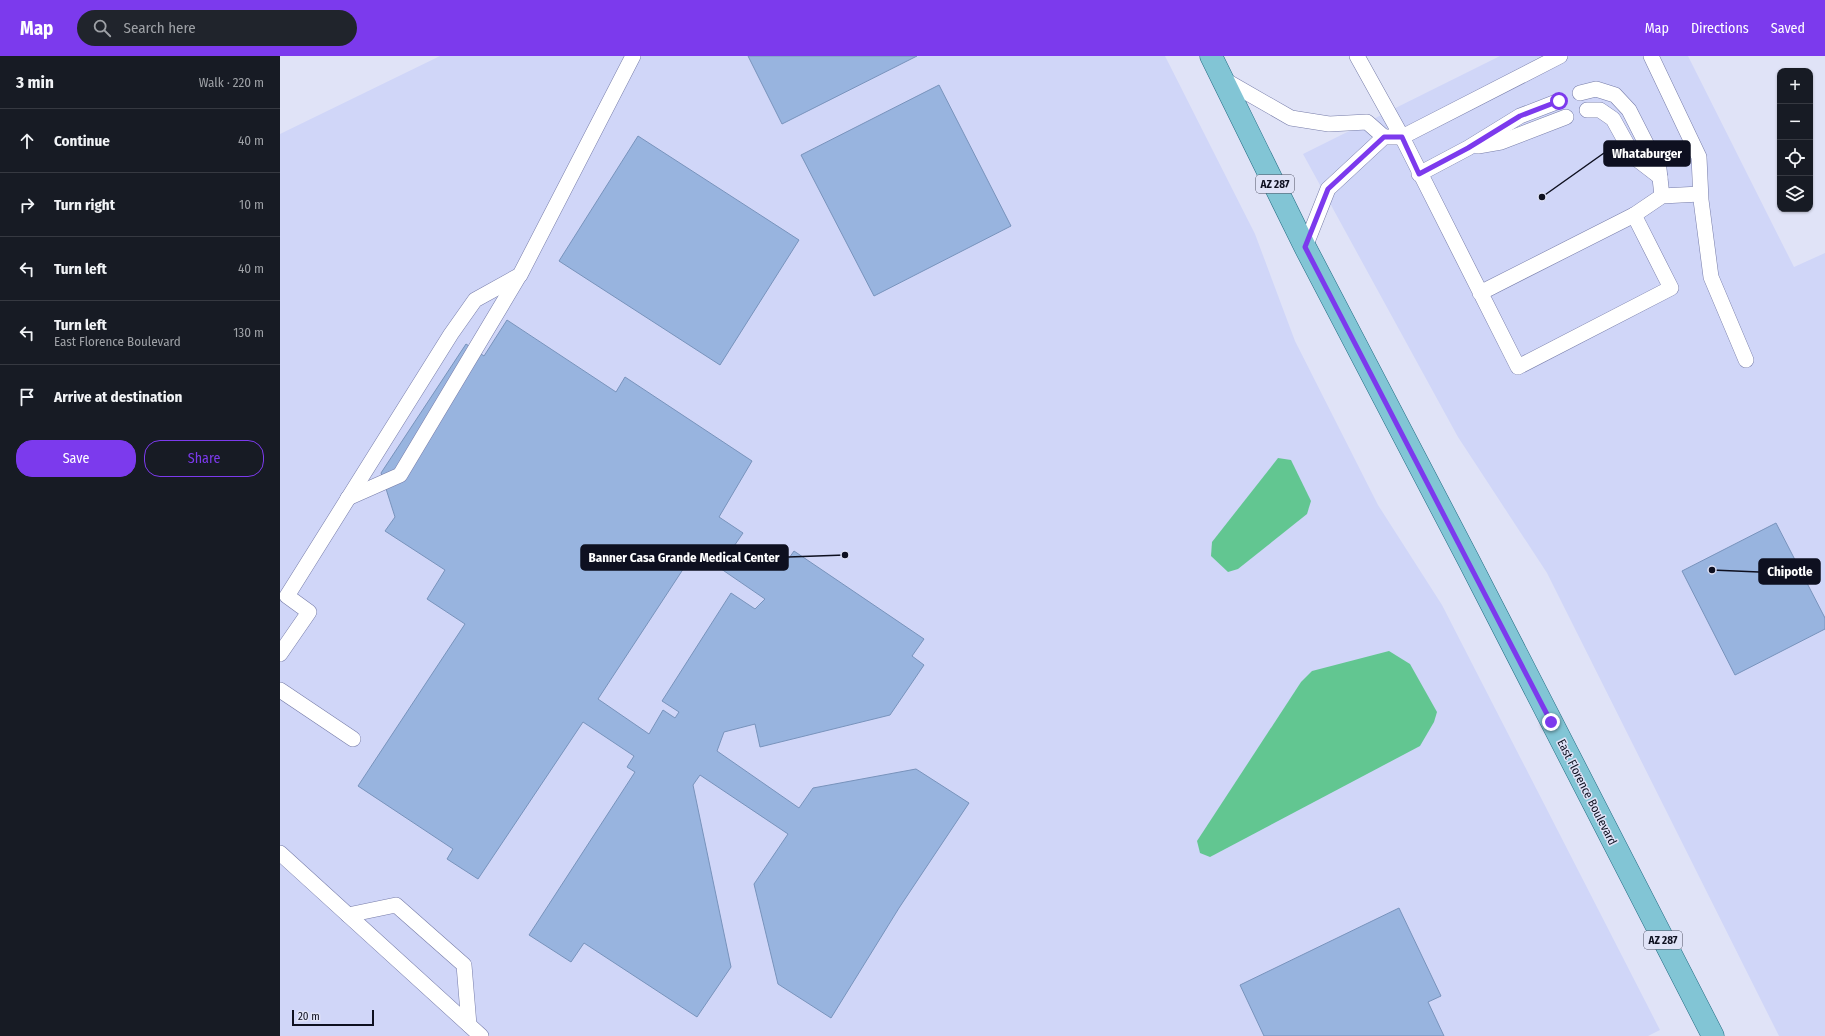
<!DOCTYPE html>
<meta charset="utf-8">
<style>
:root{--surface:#171b24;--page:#20242c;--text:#f1f3f6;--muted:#9ea1a6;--line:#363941;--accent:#7c3aed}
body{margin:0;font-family:"Fira Sans Condensed",sans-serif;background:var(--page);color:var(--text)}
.controls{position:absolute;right:12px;top:12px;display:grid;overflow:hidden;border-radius:8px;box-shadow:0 1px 3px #0004}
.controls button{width:36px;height:36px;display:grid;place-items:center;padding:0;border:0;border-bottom:1px solid var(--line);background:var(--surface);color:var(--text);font:20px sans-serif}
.scale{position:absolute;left:12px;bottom:10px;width:82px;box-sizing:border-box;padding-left:4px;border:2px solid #0e1020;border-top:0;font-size:11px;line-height:14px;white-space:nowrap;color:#0e1020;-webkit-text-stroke:3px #e0e3f7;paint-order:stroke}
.stop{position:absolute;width:12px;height:12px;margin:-9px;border:3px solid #7c3aed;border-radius:50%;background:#fff}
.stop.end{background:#7c3aed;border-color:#fff;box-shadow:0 1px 4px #0008}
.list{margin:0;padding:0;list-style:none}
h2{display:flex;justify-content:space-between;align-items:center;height:52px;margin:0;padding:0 16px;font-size:17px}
h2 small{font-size:13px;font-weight:400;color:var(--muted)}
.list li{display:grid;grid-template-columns:26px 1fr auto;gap:12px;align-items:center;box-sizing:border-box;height:64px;padding:0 16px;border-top:1px solid var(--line)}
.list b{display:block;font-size:15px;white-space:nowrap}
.list p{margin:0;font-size:13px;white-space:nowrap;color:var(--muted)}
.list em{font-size:13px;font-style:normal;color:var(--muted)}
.actions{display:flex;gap:8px;padding:12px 16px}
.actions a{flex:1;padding:9px 0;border:1px solid var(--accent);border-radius:16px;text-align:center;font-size:14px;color:var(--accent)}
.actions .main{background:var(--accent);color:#fff}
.icon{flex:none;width:22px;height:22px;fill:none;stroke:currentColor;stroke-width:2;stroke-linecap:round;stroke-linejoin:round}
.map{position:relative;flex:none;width:1545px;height:980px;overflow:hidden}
header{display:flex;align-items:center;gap:24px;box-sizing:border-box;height:56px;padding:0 20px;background:var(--accent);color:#fff}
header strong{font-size:19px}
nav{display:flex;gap:22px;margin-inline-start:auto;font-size:14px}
.search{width:280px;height:36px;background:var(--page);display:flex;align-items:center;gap:10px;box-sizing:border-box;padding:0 14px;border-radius:22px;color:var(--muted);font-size:15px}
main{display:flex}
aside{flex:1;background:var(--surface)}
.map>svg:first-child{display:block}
.built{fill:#d0d6f8}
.water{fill:#62c691}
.building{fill:#98b4df;stroke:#7893bc;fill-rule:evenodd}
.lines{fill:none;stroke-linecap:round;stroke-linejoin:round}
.service-casing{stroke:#767ca9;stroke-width:16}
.primary-casing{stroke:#236c83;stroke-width:23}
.service{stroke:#fff;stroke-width:15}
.primary{stroke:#82c5d5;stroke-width:22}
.route{stroke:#7c3aed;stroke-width:5}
.labels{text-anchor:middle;stroke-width:3;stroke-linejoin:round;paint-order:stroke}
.shield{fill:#e0e3f7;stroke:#4d4f60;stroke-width:1}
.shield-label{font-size:11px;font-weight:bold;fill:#0e1020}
.street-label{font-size:12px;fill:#0e1020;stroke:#e0e3f7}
.leader{fill:none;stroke:#0e1020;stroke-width:1.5}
.callout-dot{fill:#0e1020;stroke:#e0e3f7;stroke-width:1.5}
.callout{fill:#0e1020;stroke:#0e1020;stroke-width:1.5}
.callout-label{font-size:13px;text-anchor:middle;font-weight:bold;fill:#fff}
</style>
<header>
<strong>Map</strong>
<div class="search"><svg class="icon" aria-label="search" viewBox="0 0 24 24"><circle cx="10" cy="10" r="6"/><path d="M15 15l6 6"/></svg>Search here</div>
<nav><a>Map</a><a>Directions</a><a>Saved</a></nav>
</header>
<main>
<aside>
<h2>3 min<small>Walk · 220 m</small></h2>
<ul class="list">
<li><svg class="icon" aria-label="ahead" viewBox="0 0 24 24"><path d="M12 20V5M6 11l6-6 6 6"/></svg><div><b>Continue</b></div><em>40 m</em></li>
<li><svg class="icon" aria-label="right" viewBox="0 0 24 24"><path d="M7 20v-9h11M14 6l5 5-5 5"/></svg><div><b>Turn right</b></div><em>10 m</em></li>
<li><svg class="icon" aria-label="left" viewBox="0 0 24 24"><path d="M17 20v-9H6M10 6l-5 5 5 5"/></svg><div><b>Turn left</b></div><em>40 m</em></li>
<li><svg class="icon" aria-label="left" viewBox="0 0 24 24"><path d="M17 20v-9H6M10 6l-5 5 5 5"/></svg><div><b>Turn left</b><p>East Florence Boulevard</p></div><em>130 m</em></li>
<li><svg class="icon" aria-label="arrive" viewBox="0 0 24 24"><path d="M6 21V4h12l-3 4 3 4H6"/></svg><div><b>Arrive at destination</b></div></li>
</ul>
<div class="actions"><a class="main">Save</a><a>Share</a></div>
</aside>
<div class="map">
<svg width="1545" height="980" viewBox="0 0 1545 980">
<rect width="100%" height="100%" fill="#e0e3f7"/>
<g class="built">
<polygon points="160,0 885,0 975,178 1015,285 1098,449 1162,549 1380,974 1368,980 0,980 0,78"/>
<polygon points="1220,0 1408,0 1514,211 1545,197 1545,980 1499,980 1267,517 1178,381 1023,98"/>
</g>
<g class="water">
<polygon points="998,402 1011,404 1031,445 1027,458 958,513 948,516 931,500 932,486"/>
<polygon points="1109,595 1130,608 1157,656 1154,666 1140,690 930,801 920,797 917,785 1021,626 1032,615"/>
</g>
<g class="building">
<polygon points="468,0 637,0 502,68"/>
<polygon points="659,29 731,170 594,240 521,99"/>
<polygon points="358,80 519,184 440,309 279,205"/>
<path d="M227,264L336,336L345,321L472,405L439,461L463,477L450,496L474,512L486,495L505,508L514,495L644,583L632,600L644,609L610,659L480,691L475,668L444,676L437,695L519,752L533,732L636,713L689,747L619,852L551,962L498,928L474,828L508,778L420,719L413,729L451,911L417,961L304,887L291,906L249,879L355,716L347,711L354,700L303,666L198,823L167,803L173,793L78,730L185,568L147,543L165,514L105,475L115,461L101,417L186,288L204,300ZM415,495L485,543L475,553L451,537L382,645L399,656L395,662L383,654L369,678L318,643Z"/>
<polygon points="1496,467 1545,562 1545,573 1455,619 1402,515"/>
<polygon points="1119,852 1161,940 1148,946 1164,980 984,980 960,929"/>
</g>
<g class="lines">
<g class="service-casing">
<g id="service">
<polyline points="1371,0 1419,101 1421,144 1431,221 1466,304"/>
<polyline points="943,23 1011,62 1049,68 1087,66 1104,81"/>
<polyline points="1300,37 1316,33 1335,39 1349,54 1379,113 1382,140"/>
<polyline points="1307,54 1320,54 1333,63 1354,101 1380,121"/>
<polyline points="1198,90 1221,86 1286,61"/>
<polyline points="1139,118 1188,92 1240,60 1279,45"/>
<polyline points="1354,159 1382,140 1420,138"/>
<polyline points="1025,191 1048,133 1104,81 1122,81 1077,0"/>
<polyline points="1200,237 1354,159 1391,232 1238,311 1122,81 1280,0"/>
<polyline points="68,442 120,419 239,220"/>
<polyline points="0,598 29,556 7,540 171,278 195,244 240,219 353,0"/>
<polyline points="0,634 73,683"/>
<polyline points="0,797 201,980"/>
<polyline points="68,859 116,849 184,909 189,969"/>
</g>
</g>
<g class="primary-casing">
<polyline id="primary" points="931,0 1025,191 1189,505 1433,980"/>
</g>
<use href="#service" class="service"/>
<use href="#primary" class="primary"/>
</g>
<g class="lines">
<polyline class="route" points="1271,666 1025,191 1048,133 1104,81 1122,81 1139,118 1188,92 1240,60 1279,45"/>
</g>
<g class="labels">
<g class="shield">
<rect x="976" y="119" width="38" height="18" rx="3"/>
<rect x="1364" y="875" width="38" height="18" rx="3"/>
</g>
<g class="shield-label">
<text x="995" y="132">AZ 287</text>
<text x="1383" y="888">AZ 287</text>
</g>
<g class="street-label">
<text transform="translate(1307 736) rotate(63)" y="4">East Florence Boulevard</text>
</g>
</g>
<path class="leader" d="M1262 141L1324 97M565 499L508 501M1432 514L1479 516"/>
<g class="callout-dot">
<circle cx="1262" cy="141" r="4"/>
<circle cx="565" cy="499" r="4"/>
<circle cx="1432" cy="514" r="4"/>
</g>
<g class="callout">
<rect x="1324" y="85" width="86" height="25" rx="4"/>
<rect x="301" y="489" width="207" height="25" rx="4"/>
<rect x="1479" y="503" width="61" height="25" rx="4"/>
</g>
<g class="callout-label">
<text x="1367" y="102">Whataburger</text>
<text x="404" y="506">Banner Casa Grande Medical Center</text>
<text x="1510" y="520">Chipotle</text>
</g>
</svg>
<div class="controls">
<button>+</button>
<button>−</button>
<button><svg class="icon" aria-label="locate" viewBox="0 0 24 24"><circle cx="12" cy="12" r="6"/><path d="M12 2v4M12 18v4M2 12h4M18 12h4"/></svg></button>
<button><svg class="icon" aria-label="layers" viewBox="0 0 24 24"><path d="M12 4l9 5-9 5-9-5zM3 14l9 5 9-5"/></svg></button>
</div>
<div class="scale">20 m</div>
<div class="stop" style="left:1279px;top:45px"></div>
<div class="stop end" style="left:1271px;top:666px"></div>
</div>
</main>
